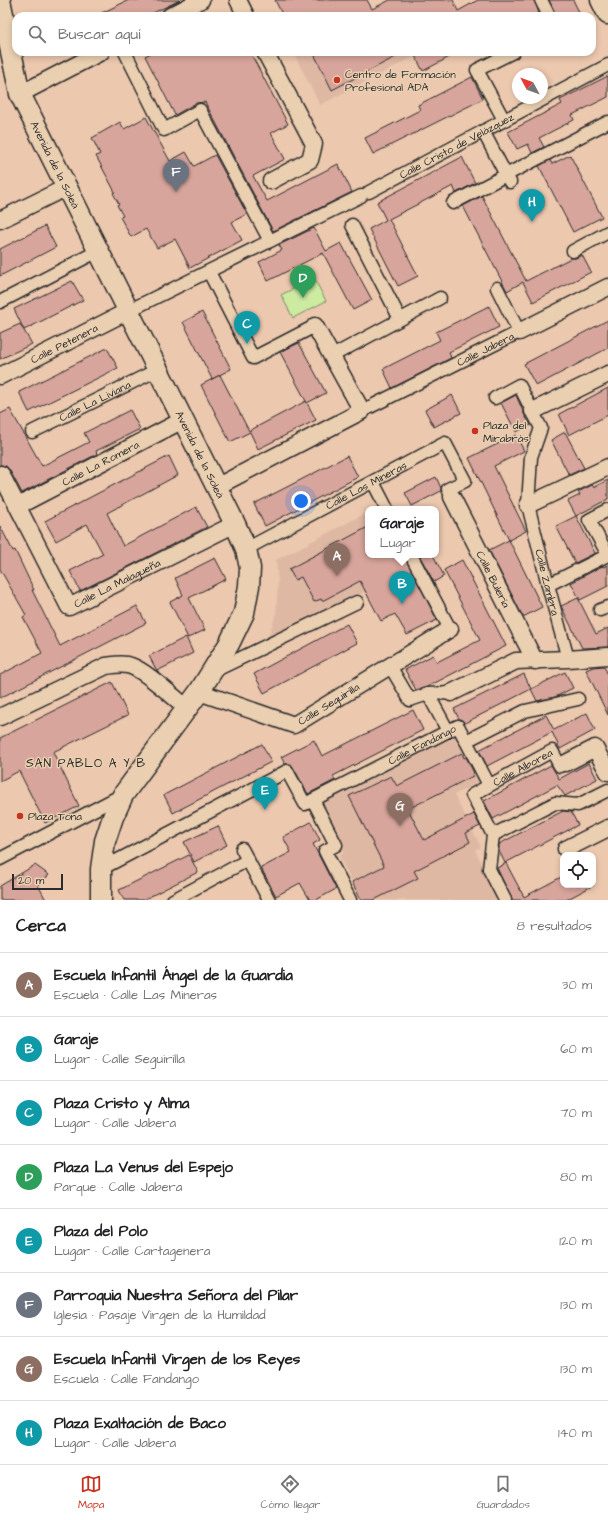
<!DOCTYPE html>
<html lang="es">
<meta charset="utf-8">
<style>
:root{--surface:#fff;--page:#f2f2f2;--text:#202124;--muted:#757577;--line:#e0e0e0;--accent:#c8321e}
body{margin:0;font-family:"Architects Daughter",sans-serif;background:var(--page);color:var(--text)}
.controls{position:absolute;right:12px;bottom:12px;display:grid;overflow:hidden;border-radius:8px;box-shadow:0 2px 6px #0003}
.controls button{width:36px;height:36px;display:grid;place-items:center;padding:0;border:0;border-bottom:1px solid var(--line);background:var(--surface);color:var(--text);font:20px sans-serif}
.compass{position:absolute;left:512px;top:68px;width:36px;height:36px;border-radius:50%;background:var(--surface);box-shadow:0 2px 6px #0003;rotate:311deg}
.scale{position:absolute;left:12px;bottom:10px;width:51px;box-sizing:border-box;padding-left:4px;border:2px solid #2b2b2b;border-top:0;font-size:11px;line-height:14px;white-space:nowrap;color:#2b2b2b;-webkit-text-stroke:3px #eacfb1;paint-order:stroke}
.you{position:absolute;left:301px;top:501px;width:14px;height:14px;margin:-10px;border:3px solid #fff;border-radius:50%;background:#1a73e8;box-shadow:0 0 0 6px #1a73e833}
.badge{display:grid;place-items:center;width:26px;height:26px;border-radius:50%;background:var(--accent);color:#fff;font-size:13px;font-weight:700}
.pin{position:absolute;translate:-50% -33px;filter:drop-shadow(0 1px 2px #0008)}
.pin::after{content:'';position:absolute;top:21px;width:14px;height:12px;background:inherit;clip-path:polygon(0 0,100% 0,50% 100%)}
.popup{position:absolute;left:365px;top:506px;width:74px;height:52px;box-sizing:border-box;display:grid;place-content:center;border-radius:8px;background:var(--surface);filter:drop-shadow(0 1px 3px #0005);font-size:13px;white-space:nowrap;color:var(--muted)}
.popup b{font-size:15px;color:var(--text)}
.popup::after{content:'';position:absolute;left:50%;top:100%;margin-left:-8px;border:8px solid transparent;border-top-color:var(--surface)}
.list{margin:0;padding:0;list-style:none}
h2{display:flex;justify-content:space-between;align-items:center;height:52px;margin:0;padding:0 16px;font-size:17px}
h2 small{font-size:13px;font-weight:400;color:var(--muted)}
.list li{display:grid;grid-template-columns:26px 1fr auto;gap:12px;align-items:center;box-sizing:border-box;height:64px;padding:0 16px;border-top:1px solid var(--line)}
.list b{display:block;font-size:15px;white-space:nowrap}
.list p{margin:0;font-size:13px;white-space:nowrap;color:var(--muted)}
.list em{font-size:13px;font-style:normal;color:var(--muted)}
.icon{flex:none;width:22px;height:22px;fill:none;stroke:currentColor;stroke-width:2;stroke-linecap:round;stroke-linejoin:round}
.map{position:relative;flex:none;width:608px;height:900px;overflow:hidden}
.search{position:absolute;background:var(--surface);box-shadow:0 2px 6px #0003;left:12px;right:12px;top:12px;height:44px;display:flex;align-items:center;gap:10px;box-sizing:border-box;padding:0 14px;border-radius:12px;color:var(--muted);font-size:15px}
.sheet{height:564px;background:var(--surface)}
nav{display:flex;justify-content:space-around;align-items:center;box-sizing:border-box;height:56px;border-top:1px solid var(--line);background:var(--surface);font-size:11px;color:var(--muted)}
nav a{display:grid;justify-items:center;gap:2px}
nav .on{color:var(--accent)}
.map>svg:first-child{display:block}
.built{fill:#dfb8a4}
.green{fill:#cdeaa1;stroke:#7c8a66}
.building{fill:#d8a59c;stroke:#2b2b2b}
.lines{fill:none;stroke-linecap:round;stroke-linejoin:round}
.pedestrian-casing{stroke:#2b2b2b;stroke-width:15}
.minor-casing{stroke:#2b2b2b;stroke-width:19}
.tertiary-casing{stroke:#2b2b2b;stroke-width:23}
.pedestrian{stroke:#eacfb1;stroke-width:12}
.minor{stroke:#eacfb1;stroke-width:16}
.tertiary{stroke:#eacfb1;stroke-width:20}
.poi-dot{fill:#c8321e;stroke:#eacfb1;stroke-width:1.5}
.labels{text-anchor:middle;stroke-width:3;stroke-linejoin:round;paint-order:stroke}
.poi-label{font-size:11px;fill:#2b2b2b;stroke:#eacfb1;text-anchor:start}
.street-label{font-size:11px;fill:#2b2b2b;stroke:#eacfb1}
.neighbourhood-label{font-size:12px;letter-spacing:1px;fill:#2b2b2b;stroke:#eacfb1}
</style>
<div class="map">
<svg width="608" height="900" viewBox="0 0 608 900">
<rect width="100%" height="100%" fill="#ecc8af"/>
<filter id="ink" filterUnits="userSpaceOnUse"><feTurbulence type="fractalNoise" baseFrequency=".025" numOctaves="2"/><feDisplacementMap in="SourceGraphic" scale="8" xChannelSelector="R" yChannelSelector="G"/><feConvolveMatrix kernelMatrix="1 2 1 2 8 2 1 2 1" color-interpolation-filters="sRGB"/></filter>
<g filter="url(#ink)">
<g class="built">
<polygon points="293,52 413,52 415,56 320,105"/>
<polygon points="368,512 368,555 404,555 411,569 267,641 276,613 278,583 276,560"/>
<polygon points="458,734 482,780 454,795 481,847 475,850 500,900 361,900 339,856 344,853 319,805"/>
</g>
<polygon class="green" points="314,278 326,301 293,318 281,295"/>
<g class="building">
<polygon points="129,0 180,0 147,16 95,16"/>
<polygon points="275,0 367,0 372,9 390,0 453,0 458,11 478,0 534,0 539,13 533,16 283,16"/>
<polygon points="549,0 573,0 579,12 572,16 556,16"/>
<polygon points="153,52 250,52 288,124 271,133 285,159 253,176 267,201 338,164 352,192 273,231 205,102 196,103 175,115 145,56"/>
<polygon points="313,52 405,52 332,90"/>
<polygon points="413,52 459,52 423,71"/>
<polygon points="608,76 608,97 572,115 574,120 539,138 544,147 532,153 528,144 517,149 508,132 562,104 560,100"/>
<polygon points="472,77 483,99 373,154 365,138 420,110 418,105"/>
<polygon points="146,117 170,161 186,152 194,166 215,155 247,214 232,222 242,240 190,268 175,239 157,248 146,229 131,237 120,217 123,216 117,205 119,204 113,193 115,192 96,156 100,154 92,138 120,122 124,129"/>
<polygon points="570,155 602,217 573,232 539,166 550,160 552,164"/>
<polygon points="462,157 475,183 456,193 453,186 389,219 418,276 398,286 369,229 386,220 377,202"/>
<polygon points="482,196 526,281 571,258 576,258 582,255 591,272 533,302 523,282 507,291 463,206"/>
<polygon points="45,226 56,247 0,276 0,249"/>
<polygon points="314,228 326,251 341,243 372,300 353,310 323,253 268,281 259,262 282,250 279,245"/>
<polygon points="72,281 83,300 24,330 14,309"/>
<polygon points="489,306 499,327 449,352 451,358 392,388 383,369 440,340 436,332"/>
<polygon points="202,312 231,369 212,379 183,322"/>
<polygon points="608,320 608,348 536,386 524,364"/>
<polygon points="20,324 32,344 0,359 0,333"/>
<polygon points="299,343 326,393 307,403 280,352"/>
<polygon points="107,348 118,368 29,412 19,392"/>
<polygon points="220,375 249,431 306,401 316,420 258,449 250,432 230,442 201,385"/>
<polygon points="608,388 608,415 569,435 559,414"/>
<polygon points="452,395 461,413 434,427 425,410"/>
<polygon points="516,395 525,416 531,425 516,432 501,403"/>
<polygon points="10,409 42,466 89,442 84,433 130,410 140,429 96,451 97,454 22,493 9,469 6,466 0,465 0,414"/>
<polygon points="565,432 584,468 569,475 551,440"/>
<polygon points="516,435 524,451 494,466 526,531 509,540 469,458"/>
<polygon points="169,456 178,475 107,513 123,546 196,507 207,527 80,591 70,571 103,554 87,524 56,541 45,521"/>
<polygon points="347,456 358,477 265,526 254,504"/>
<polygon points="436,477 441,488 441,491 412,506 405,493"/>
<polygon points="608,480 608,499 576,516 568,501 580,495 578,492 592,485 594,487"/>
<polygon points="576,516 595,553 575,563 556,526"/>
<polygon points="0,526 13,551 15,550 34,590 32,590 60,646 137,606 146,623 0,698 0,675 42,653 23,617 26,615 0,569"/>
<polygon points="368,527 368,555 404,555 437,620 407,635 395,614 381,621 360,581 322,601 321,599 314,602 301,577 295,580 289,569"/>
<polygon points="509,540 542,607 523,617 489,550"/>
<polygon points="419,555 433,555 444,576 434,582"/>
<polygon points="215,558 226,579 189,598 205,630 188,638 170,602 183,595 175,578"/>
<polygon points="462,560 506,646 427,687 416,690 405,670 433,655 437,662 480,640 444,570"/>
<polygon points="608,565 608,586 580,600 571,583 602,566 603,567"/>
<polygon points="578,598 596,634 608,628 608,647 582,648 561,606"/>
<polygon points="347,624 357,643 264,693 254,674"/>
<polygon points="186,637 193,653 157,671 149,656"/>
<polygon points="604,666 608,675 608,715 586,670 593,667"/>
<polygon points="565,672 573,688 555,697 537,701 531,689"/>
<polygon points="524,674 531,689 465,723 459,719 454,709"/>
<polygon points="112,682 128,715 53,752 79,806 45,823 19,771 0,781 0,738"/>
<polygon points="413,710 423,730 333,776 335,780 308,794 293,767 291,764 285,764 281,757 314,740 322,756"/>
<polygon points="587,713 595,730 560,749 552,732 487,766 479,750 546,715 554,730"/>
<polygon points="262,744 271,762 173,813 164,795"/>
<polygon points="462,753 464,758 466,757 474,773 472,774 473,776 408,809 424,840 474,814 480,826 466,833 470,842 414,871 418,878 374,900 361,900 352,882 384,866 349,796 391,776 397,786"/>
<polygon points="589,763 597,779 565,796 557,785 493,819 484,801 551,765 559,779"/>
<polygon points="563,811 571,812 578,825 505,863 499,851 499,844"/>
<polygon points="311,822 320,840 313,844 336,889 316,900 310,900 300,883 276,896 261,868 291,852 283,837"/>
<polygon points="218,826 227,845 194,862 184,842"/>
<polygon points="189,855 198,872 143,900 124,900 119,890"/>
<polygon points="506,863 524,897 563,876 563,885 594,885 566,900 512,900 497,868"/>
<polygon points="35,865 49,875 38,885 46,900 0,900 0,886"/>
</g>
<g class="lines">
<g class="pedestrian-casing">
<g id="pedestrian">
<polyline points="541,0 549,16"/>
<polyline points="125,52 164,130 200,110 270,241"/>
<polyline points="504,120 477,70 513,52"/>
<polyline points="510,182 506,175 608,122"/>
<path id="s1" d="M369,192L608,65"/>
<polyline points="453,203 506,175 483,131"/>
<polyline points="352,225 400,319"/>
<polyline points="573,251 608,232"/>
<polyline points="209,272 253,358 315,326"/>
<polyline points="0,302 98,251"/>
<polyline points="128,311 361,196"/>
<polyline points="332,356 440,298"/>
<path id="s2" d="M495,398L519,385L541,428L531,457L528,505L548,585L568,659"/>
<path id="s3" d="M362,411L519,332L497,288"/>
<path id="s4" d="M32,432L157,370"/>
<polyline points="373,482 387,509"/>
<polyline points="608,510 589,520 608,555"/>
<path id="s5" d="M246,549L445,443L465,481L448,489L452,497"/>
<polyline points="411,555 450,629"/>
<polyline points="548,585 608,555"/>
<polyline points="600,610 608,607"/>
<polyline points="390,666 410,700 428,694 451,693"/>
<polyline points="214,671 357,602"/>
<polyline points="428,694 448,731"/>
<polyline points="466,741 489,785"/>
<polyline points="313,800 336,845 325,851 350,900"/>
<polyline points="493,835 555,803 578,805 608,790"/>
<polyline points="242,849 269,900"/>
<polyline points="0,859 122,795"/>
<path id="s6" d="M101,869L287,771L305,804L458,726L466,741L525,711L578,699"/>
<polyline points="173,900 248,860"/>
<path id="s7" d="M505,900L489,869L493,835L472,795L552,751L560,766L566,763"/>
</g>
</g>
<g class="minor-casing">
<g id="minor">
<polyline points="238,0 246,16"/>
<polyline points="170,16 201,0"/>
<polyline points="265,52 314,144 310,160 271,181"/>
<polyline points="20,94 101,52"/>
<polyline points="0,220 67,187"/>
<polyline points="519,332 608,287"/>
<path id="s8" d="M0,376L128,311"/>
<polyline points="533,411 608,374"/>
<path id="s9" d="M1,474L69,607L235,524"/>
<polyline points="216,487 362,411 315,326"/>
<path id="s10" d="M452,497L535,661"/>
<polyline points="528,505 608,467"/>
<path id="s11" d="M18,506L183,420"/>
<path id="s12" d="M199,692L294,725L450,629"/>
<polyline points="451,693 516,661 568,659 608,656"/>
<path d="M0,717L106,666C114,665 122,663 131,666C146,671 173,697 187,708"/>
<polyline points="566,763 595,748 608,772"/>
<polyline points="566,849 608,828"/>
</g>
</g>
<g class="tertiary-casing">
<g id="tertiary">
<path id="s13" d="M0,0L20,94L235,524L246,549L250,568L249,586L244,613L229,644L199,692L123,795L113,817L105,841L101,869V900"/>
<polyline points="601,0 608,14"/>
</g>
</g>
<use href="#pedestrian" class="pedestrian"/>
<use href="#minor" class="minor"/>
<use href="#tertiary" class="tertiary"/>
</g>
</g>
<g class="poi-dot">
<circle cx="337" cy="80" r="4"/>
<circle cx="475" cy="431" r="4"/>
<circle cx="20" cy="816" r="4"/>
</g>
<g class="labels">
<g class="poi-label">
<text x="345" y="78">Centro de Formación<tspan x="345" dy="13">Profesional ADA</tspan></text>
<text x="483" y="429">Plaza del<tspan x="483" dy="13">Mirabrás</tspan></text>
<text x="28" y="820">Plaza Tona</text>
</g>
<g class="street-label">
<text dy="4" stroke="none"><textPath href="#s1" startOffset="99">Calle Cristo de Velázquez</textPath></text>
<text dy="4" stroke="none"><textPath href="#s13" startOffset="175">Avenida de la Soleá</textPath></text>
<text dy="4" stroke="none"><textPath href="#s8" startOffset="72">Calle Petenera</textPath></text>
<text dy="4" stroke="none"><textPath href="#s3" startOffset="138">Calle Jabera</textPath></text>
<text dy="4" stroke="none"><textPath href="#s4" startOffset="70">Calle La Liviana</textPath></text>
<text dy="4" stroke="none"><textPath href="#s13" startOffset="499">Avenida de la Soleá</textPath></text>
<text dy="4" stroke="none"><textPath href="#s11" startOffset="93">Calle La Romera</textPath></text>
<text dy="4" stroke="none"><textPath href="#s5" startOffset="136">Calle Las Mineras</textPath></text>
<text dy="4" stroke="none"><textPath href="#s10" startOffset="92">Calle Bulería</textPath></text>
<text dy="4" stroke="none"><textPath href="#s2" startOffset="234">Calle Zambra</textPath></text>
<text dy="4" stroke="none"><textPath href="#s9" startOffset="203">Calle La Malagueña</textPath></text>
<text dy="4" stroke="none"><textPath href="#s12" startOffset="141">Calle Seguirilla</textPath></text>
<text dy="4" stroke="none"><textPath href="#s6" startOffset="379">Calle Fandango</textPath></text>
<text dy="4" stroke="none"><textPath href="#s7" startOffset="172">Calle Alborea</textPath></text>
</g>
<g class="neighbourhood-label">
<text x="86" y="767">SAN PABLO A Y B</text>
</g>
</g>
</svg>
<div class="controls">
<button><svg class="icon" aria-label="locate" viewBox="0 0 24 24"><circle cx="12" cy="12" r="6"/><path d="M12 2v4M12 18v4M2 12h4M18 12h4"/></svg></button>
</div>
<svg class="compass" viewBox="-18 -18 36 36"><path d="M0-13l5 13h-10z" fill="#e53935"/><path d="M0 13l5-13h-10z" fill="#757577"/></svg>
<div class="scale">20 m</div>
<div class="you"></div>
<div class="pin badge" style="left:337px;top:576px;background:#8d6e63">A</div>
<div class="pin badge" style="left:402px;top:604px;background:#0f9aa8">B</div>
<div class="popup"><b>Garaje</b>Lugar</div>
<div class="pin badge" style="left:247px;top:344px;background:#0f9aa8">C</div>
<div class="pin badge" style="left:303px;top:298px;background:#2e9e5b">D</div>
<div class="pin badge" style="left:265px;top:810px;background:#0f9aa8">E</div>
<div class="pin badge" style="left:176px;top:192px;background:#6b7280">F</div>
<div class="pin badge" style="left:400px;top:826px;background:#8d6e63">G</div>
<div class="pin badge" style="left:532px;top:222px;background:#0f9aa8">H</div>
<div class="search"><svg class="icon" aria-label="search" viewBox="0 0 24 24"><circle cx="10" cy="10" r="6"/><path d="M15 15l6 6"/></svg>Buscar aquí</div>
</div>
<section class="sheet">
<h2>Cerca<small>8 resultados</small></h2>
<ul class="list">
<li><span class="badge" style="background:#8d6e63">A</span><div><b>Escuela Infantil Ángel de la Guardia</b><p>Escuela · Calle Las Mineras</p></div><em>30 m</em></li>
<li><span class="badge" style="background:#0f9aa8">B</span><div><b>Garaje</b><p>Lugar · Calle Seguirilla</p></div><em>60 m</em></li>
<li><span class="badge" style="background:#0f9aa8">C</span><div><b>Plaza Cristo y Alma</b><p>Lugar · Calle Jabera</p></div><em>70 m</em></li>
<li><span class="badge" style="background:#2e9e5b">D</span><div><b>Plaza La Venus del Espejo</b><p>Parque · Calle Jabera</p></div><em>80 m</em></li>
<li><span class="badge" style="background:#0f9aa8">E</span><div><b>Plaza del Polo</b><p>Lugar · Calle Cartagenera</p></div><em>120 m</em></li>
<li><span class="badge" style="background:#6b7280">F</span><div><b>Parroquia Nuestra Señora del Pilar</b><p>Iglesia · Pasaje Virgen de la Humildad</p></div><em>130 m</em></li>
<li><span class="badge" style="background:#8d6e63">G</span><div><b>Escuela Infantil Virgen de los Reyes</b><p>Escuela · Calle Fandango</p></div><em>130 m</em></li>
<li><span class="badge" style="background:#0f9aa8">H</span><div><b>Plaza Exaltación de Baco</b><p>Lugar · Calle Jabera</p></div><em>140 m</em></li>
</ul>
</section>
<nav>
<a class="on"><svg class="icon" aria-label="map" viewBox="0 0 24 24"><path d="M3 6l6-2 6 2 6-2v14l-6 2-6-2-6 2zM9 4v14M15 6v14"/></svg>Mapa</a>
<a><svg class="icon" aria-label="directions" viewBox="0 0 24 24"><path d="M12 3l9 9-9 9-9-9zM9 14v-3h6M13 9l2 2-2 2"/></svg>Cómo llegar</a>
<a><svg class="icon" aria-label="saved" viewBox="0 0 24 24"><path d="M7 4h10v16l-5-4-5 4z"/></svg>Guardados</a>
</nav>
